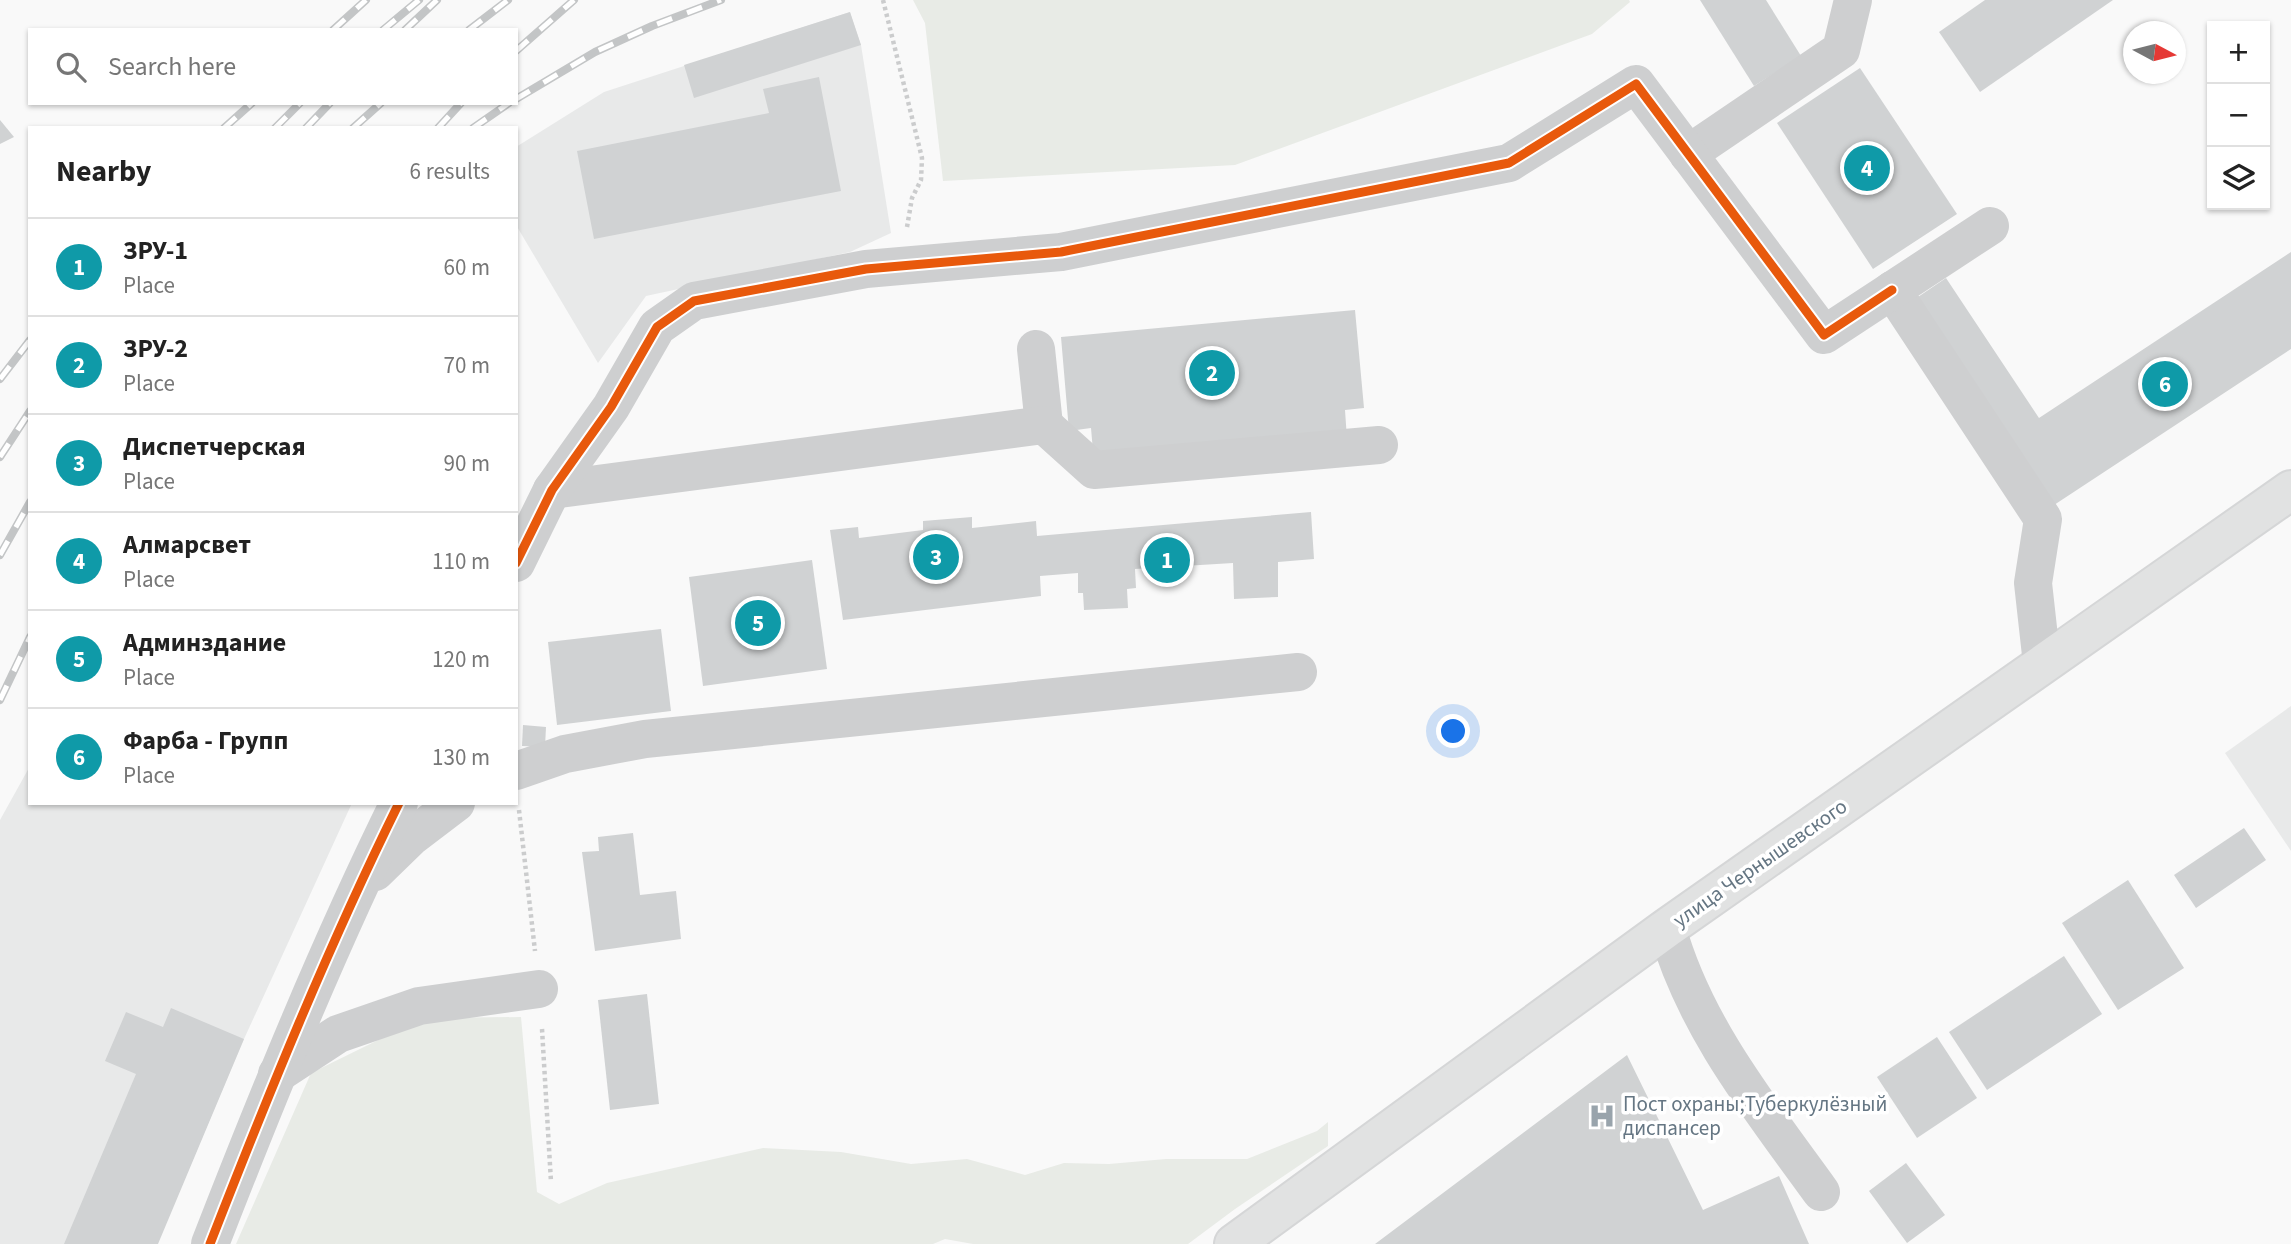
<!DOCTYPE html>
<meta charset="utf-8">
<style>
:root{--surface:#fff;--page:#f6f6f6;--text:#222;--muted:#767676;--line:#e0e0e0;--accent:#0b8043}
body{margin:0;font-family:"Source Sans 3",sans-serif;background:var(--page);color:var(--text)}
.controls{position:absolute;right:21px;top:21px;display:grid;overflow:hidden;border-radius:0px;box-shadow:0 2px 5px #0004}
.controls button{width:63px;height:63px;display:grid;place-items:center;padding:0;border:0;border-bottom:2px solid var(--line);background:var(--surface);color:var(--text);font:35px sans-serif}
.compass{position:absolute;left:2123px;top:21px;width:63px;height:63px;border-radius:50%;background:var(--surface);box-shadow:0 2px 5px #0004;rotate:97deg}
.you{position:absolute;left:1454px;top:732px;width:24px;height:24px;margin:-18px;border:5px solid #fff;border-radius:50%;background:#1a73e8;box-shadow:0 0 0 10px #1a73e833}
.badge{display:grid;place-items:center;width:46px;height:46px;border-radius:50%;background:var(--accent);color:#fff;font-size:23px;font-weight:700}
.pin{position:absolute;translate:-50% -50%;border:4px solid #fff;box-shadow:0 2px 7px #0006}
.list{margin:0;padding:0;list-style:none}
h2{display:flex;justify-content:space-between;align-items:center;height:91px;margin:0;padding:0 28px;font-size:30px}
h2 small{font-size:23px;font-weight:400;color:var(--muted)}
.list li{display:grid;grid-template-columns:46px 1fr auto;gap:21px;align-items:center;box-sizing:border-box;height:98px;padding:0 28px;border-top:2px solid var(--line)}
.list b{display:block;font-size:26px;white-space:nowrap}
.list p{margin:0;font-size:23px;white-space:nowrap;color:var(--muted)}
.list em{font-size:23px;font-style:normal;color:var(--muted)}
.icon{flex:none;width:38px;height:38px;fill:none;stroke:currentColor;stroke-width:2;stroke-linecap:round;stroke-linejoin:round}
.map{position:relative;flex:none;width:2291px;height:1244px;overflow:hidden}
.search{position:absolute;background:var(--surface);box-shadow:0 2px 5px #0004;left:28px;top:28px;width:490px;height:77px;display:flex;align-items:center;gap:18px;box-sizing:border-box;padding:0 24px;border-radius:0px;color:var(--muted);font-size:26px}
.panel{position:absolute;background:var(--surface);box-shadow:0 2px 5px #0004;left:28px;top:126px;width:490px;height:679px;border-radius:0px}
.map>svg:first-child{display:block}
.built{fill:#e8e9e9}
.green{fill:#e8ebe6}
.building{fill:#d0d2d3}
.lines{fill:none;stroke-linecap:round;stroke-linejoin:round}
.major-casing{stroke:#d5d6d7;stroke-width:42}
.path{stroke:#cbcccd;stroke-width:4.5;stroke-dasharray:3.5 3.5;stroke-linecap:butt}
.minor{stroke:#cecfd0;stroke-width:38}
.major{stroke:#e1e2e2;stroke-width:38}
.rail-casing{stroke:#c3c5c6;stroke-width:8}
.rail{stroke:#fff;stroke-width:5;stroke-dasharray:16;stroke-linecap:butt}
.cycleway-casing{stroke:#fff;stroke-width:13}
.cycleway{stroke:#e8590c;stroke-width:9}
.labels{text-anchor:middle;stroke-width:7;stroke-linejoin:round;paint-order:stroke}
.street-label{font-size:21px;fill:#657683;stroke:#fff}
.poi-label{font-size:21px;fill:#657683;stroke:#fff;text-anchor:start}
</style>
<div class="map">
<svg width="2291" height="1244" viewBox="0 0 2291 1244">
<rect width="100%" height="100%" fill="#f9f9f9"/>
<g class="built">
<polygon points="850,12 861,45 891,233 850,252 646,296 598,363 516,225 516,147 604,92"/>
<polygon points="2291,706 2291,851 2225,753"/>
<polygon points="30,766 30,803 352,803 244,1039 157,1244 0,1244 0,820"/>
</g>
<g class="green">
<polygon points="913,0 1629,0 1630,2 1592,34 1235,165 943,181 925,23"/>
<polygon points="521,1017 537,1192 559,1204 607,1183 763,1148 841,1152 911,1164 967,1159 1025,1175 1064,1163 1109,1164 1166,1159 1247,1159 1317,1131 1328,1122 1328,1146 1235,1209 1188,1244 973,1244 945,1239 933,1244 236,1244 311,1073 423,1018"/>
</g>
<g class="building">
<polygon points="1700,0 1766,0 1801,56 1754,86"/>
<polygon points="1985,0 2113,0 1980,92 1939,32"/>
<polygon points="850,12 861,45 694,98 684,65"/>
<polygon points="1860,68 1957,214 1873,269 1777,123"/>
<polygon points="819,77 841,191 594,239 577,151 769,113 763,89"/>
<polygon points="0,120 14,137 0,144"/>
<polygon points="2291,252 2291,349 2051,507 1915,299 1946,278 2039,418"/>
<polygon points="1355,310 1364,408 1345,410 1347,439 1094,463 1091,428 1069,431 1061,337"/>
<polygon points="1311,512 1314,559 1278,562 1278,597 1234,599 1233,563 1135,569 1136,588 1127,589 1128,608 1084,610 1083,593 1078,593 1078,573 1040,576 1041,596 843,620 830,530 858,527 859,538 923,530 923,521 972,517 972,528 1036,521 1037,536"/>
<polygon points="812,560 827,669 703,686 689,577"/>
<polygon points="661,629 671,711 557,725 548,642"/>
<polygon points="523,725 546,727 545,747 522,746"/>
<polygon points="2244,828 2266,860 2196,908 2174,875"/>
<polygon points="633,833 640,895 676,891 681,939 595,951 582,852 599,851 598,837"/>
<polygon points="2128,880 2184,968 2118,1010 2062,923"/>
<polygon points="2064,956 2102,1014 1987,1090 1949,1032"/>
<polygon points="647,994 659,1104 610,1110 598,1000"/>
<polygon points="171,1008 244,1039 158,1244 64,1244 136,1074 105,1061 126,1012 163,1027"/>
<polygon points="1937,1037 1977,1098 1917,1138 1877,1077"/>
<polygon points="1627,1055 1703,1210 1779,1176 1809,1244 1375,1244"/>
<polygon points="1906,1163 1945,1215 1907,1243 1869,1191"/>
</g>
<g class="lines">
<g class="major-casing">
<polyline id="major" points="1234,1244 1667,928 2291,490"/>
</g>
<g class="path">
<polyline points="883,0 922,158 921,180 912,198 907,227"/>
<polyline points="519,810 535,951"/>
<polyline points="542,1029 551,1182"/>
</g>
<g class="minor">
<polyline points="1688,154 1841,50 1853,0"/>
<polyline points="1892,290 2043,519 2033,583 2042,664"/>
<polyline points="1036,349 1044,425"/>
<polyline points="552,490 1044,425 1094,470 1379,445"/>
<polyline points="516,563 552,490 611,407 657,327 694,301 866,269 1061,252 1509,163 1636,84 1824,335 1990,226"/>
<polyline points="516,771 565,754 645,739 1298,672"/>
<polyline points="375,872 410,838 456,803"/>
<path d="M1667,928C1695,1028 1762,1110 1821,1192"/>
<polyline points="277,1074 338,1034 419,1006 539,989"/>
<path d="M210,1244C268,1095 328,947 399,803"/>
</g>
<use href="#major" class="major"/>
<g class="rail-casing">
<g id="rail">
<polyline points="333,30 366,0"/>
<polyline points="383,30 419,0"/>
<polyline points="405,30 437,0"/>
<polyline points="469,30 508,0"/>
<polyline points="516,51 574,0"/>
<polyline points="516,99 595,52 652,26 721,0"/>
<polyline points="224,128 252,103"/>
<polyline points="275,128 300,103"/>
<polyline points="306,128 330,103"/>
<polyline points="353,128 381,103"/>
<polyline points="438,128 461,103"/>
<polyline points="473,128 509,103"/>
<polyline points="0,379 30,340"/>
<polyline points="0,457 30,411"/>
<polyline points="0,555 30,502"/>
<polyline points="0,700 30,637"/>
</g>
</g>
<use href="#rail" class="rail"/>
<g class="cycleway-casing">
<g id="cycleway">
<polyline points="516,563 552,490 611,407 657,327 694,301 866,269 1061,252 1509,163 1636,84 1824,335 1892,290"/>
<path d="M210,1244C268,1095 328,947 399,803"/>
</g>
</g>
<use href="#cycleway" class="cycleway"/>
</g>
<defs>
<g id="hospital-bare" transform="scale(2.1)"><path d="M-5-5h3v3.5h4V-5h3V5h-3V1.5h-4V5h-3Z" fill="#99a4ac" stroke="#fff" stroke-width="2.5" paint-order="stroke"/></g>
</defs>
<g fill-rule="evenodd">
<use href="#hospital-bare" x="1602" y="1116"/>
</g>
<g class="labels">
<g class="street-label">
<text transform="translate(1760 863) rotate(-35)" y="7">улица Чернышевского</text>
</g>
<g class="poi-label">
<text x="1623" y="1111">Пост охраны;Туберкулёзный<tspan x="1623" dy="24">диспансер</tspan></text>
</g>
</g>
</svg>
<div class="controls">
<button>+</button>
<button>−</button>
<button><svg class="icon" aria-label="layers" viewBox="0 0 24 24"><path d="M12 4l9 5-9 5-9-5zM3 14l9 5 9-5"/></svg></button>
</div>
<svg class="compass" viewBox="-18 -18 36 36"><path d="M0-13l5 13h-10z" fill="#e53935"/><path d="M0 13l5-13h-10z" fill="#767676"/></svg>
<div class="you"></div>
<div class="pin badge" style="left:1167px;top:560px;background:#0f9aa8">1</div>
<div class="pin badge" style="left:1212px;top:373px;background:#0f9aa8">2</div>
<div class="pin badge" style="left:936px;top:557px;background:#0f9aa8">3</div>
<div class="pin badge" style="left:1867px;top:168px;background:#0f9aa8">4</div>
<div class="pin badge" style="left:758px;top:623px;background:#0f9aa8">5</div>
<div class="pin badge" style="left:2165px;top:384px;background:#0f9aa8">6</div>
<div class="search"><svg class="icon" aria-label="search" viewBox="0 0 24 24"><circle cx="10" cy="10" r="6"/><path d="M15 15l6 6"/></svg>Search here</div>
<section class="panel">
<h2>Nearby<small>6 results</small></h2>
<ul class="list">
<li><span class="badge" style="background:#0f9aa8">1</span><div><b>ЗРУ-1</b><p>Place</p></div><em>60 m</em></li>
<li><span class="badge" style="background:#0f9aa8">2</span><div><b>ЗРУ-2</b><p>Place</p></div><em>70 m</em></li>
<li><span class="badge" style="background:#0f9aa8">3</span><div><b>Диспетчерская</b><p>Place</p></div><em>90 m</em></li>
<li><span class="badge" style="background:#0f9aa8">4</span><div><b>Алмарсвет</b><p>Place</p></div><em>110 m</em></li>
<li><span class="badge" style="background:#0f9aa8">5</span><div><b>Админздание</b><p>Place</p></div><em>120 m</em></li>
<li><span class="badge" style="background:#0f9aa8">6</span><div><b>Фарба - Групп</b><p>Place</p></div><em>130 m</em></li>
</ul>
</section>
</div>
